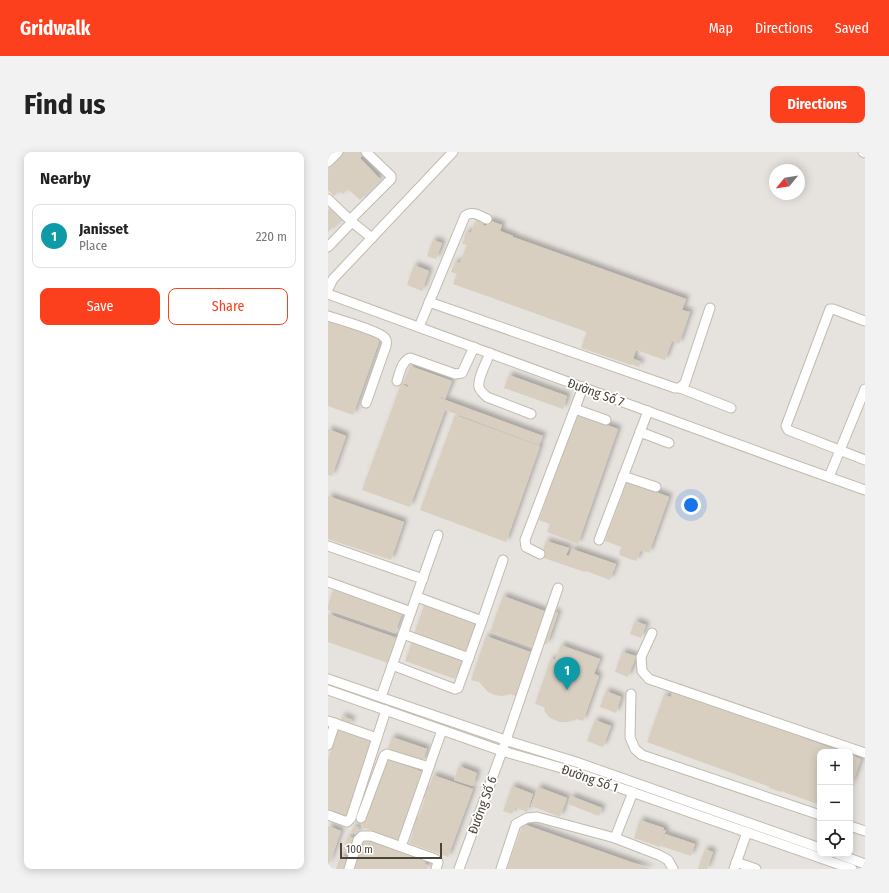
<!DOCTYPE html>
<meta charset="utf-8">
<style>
:root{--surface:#fff;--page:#f2f2f2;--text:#222;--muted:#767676;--line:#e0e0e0;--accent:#fc3f1d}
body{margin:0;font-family:"Fira Sans Condensed",sans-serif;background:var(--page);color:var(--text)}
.controls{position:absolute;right:12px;bottom:12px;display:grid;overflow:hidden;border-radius:8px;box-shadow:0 2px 10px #0003}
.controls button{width:36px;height:36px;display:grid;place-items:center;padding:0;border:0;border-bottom:1px solid var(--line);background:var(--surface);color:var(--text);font:20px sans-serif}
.compass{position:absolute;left:441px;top:12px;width:36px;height:36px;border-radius:50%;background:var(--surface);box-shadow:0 2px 10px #0003;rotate:240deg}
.scale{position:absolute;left:12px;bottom:10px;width:102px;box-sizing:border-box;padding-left:4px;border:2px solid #4b4439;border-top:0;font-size:11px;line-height:14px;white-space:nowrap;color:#4b4439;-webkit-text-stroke:3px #fff;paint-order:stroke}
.you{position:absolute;left:363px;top:353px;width:14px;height:14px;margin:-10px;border:3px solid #fff;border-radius:50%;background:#1a73e8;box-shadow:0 0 0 6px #1a73e833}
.badge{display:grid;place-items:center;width:26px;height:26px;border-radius:50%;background:var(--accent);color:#fff;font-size:13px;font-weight:700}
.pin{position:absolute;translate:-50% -33px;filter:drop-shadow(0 1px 2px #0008)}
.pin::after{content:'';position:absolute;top:21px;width:14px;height:12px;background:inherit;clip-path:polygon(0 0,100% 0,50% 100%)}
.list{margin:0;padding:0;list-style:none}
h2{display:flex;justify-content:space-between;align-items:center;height:52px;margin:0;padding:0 16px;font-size:17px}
h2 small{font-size:13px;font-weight:400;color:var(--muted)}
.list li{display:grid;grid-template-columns:26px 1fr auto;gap:12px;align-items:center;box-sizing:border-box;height:64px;margin:0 8px 8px;padding:0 8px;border:1px solid var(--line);border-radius:8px}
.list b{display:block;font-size:15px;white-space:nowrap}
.list p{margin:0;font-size:13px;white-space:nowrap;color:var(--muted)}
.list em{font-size:13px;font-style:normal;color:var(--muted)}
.actions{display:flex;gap:8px;padding:12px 16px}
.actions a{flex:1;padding:9px 0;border:1px solid var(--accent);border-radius:8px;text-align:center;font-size:14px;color:var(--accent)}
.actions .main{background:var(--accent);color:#fff}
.icon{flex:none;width:22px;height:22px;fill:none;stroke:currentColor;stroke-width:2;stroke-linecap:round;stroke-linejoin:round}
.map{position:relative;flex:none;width:537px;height:717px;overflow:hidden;border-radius:8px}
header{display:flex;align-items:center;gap:24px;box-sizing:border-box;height:56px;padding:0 20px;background:var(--accent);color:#fff}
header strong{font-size:19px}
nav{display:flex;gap:22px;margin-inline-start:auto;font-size:14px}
.intro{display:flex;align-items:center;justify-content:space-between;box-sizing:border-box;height:96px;padding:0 24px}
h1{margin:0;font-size:28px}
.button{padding:10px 18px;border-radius:8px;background:var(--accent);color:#fff;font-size:14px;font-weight:700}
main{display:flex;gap:24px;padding:0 24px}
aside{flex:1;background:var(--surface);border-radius:8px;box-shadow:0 2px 10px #0003}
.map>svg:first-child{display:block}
.industrial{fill:#e6e2dd;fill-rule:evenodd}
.building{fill:#d8cfc1;filter:url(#shadow)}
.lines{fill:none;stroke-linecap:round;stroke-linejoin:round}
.minor-casing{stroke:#c2bbae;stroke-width:11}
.minor{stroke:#fff;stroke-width:9}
.labels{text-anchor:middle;stroke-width:3.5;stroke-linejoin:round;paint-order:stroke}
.street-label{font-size:13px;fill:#4b4439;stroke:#fff}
</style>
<header>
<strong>Gridwalk</strong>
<nav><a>Map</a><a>Directions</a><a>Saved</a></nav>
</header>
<div class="intro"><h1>Find us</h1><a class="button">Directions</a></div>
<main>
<aside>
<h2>Nearby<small></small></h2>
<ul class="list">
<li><span class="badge" style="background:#0f9aa8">1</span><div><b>Janisset</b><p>Place</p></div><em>220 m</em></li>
</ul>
<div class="actions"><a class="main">Save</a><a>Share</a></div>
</aside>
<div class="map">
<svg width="537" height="717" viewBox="0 0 537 717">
<defs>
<filter id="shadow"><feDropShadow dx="3.5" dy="-3.5" stdDeviation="2" flood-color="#0004"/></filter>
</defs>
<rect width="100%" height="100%" fill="#f6f3ec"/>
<path class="industrial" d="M0,0H537V717H0ZM447,18H471V42H447ZM492,600H522V702H492Z"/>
<g class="building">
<polygon points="14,0 33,0 36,2 32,6 52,27 32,48 20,37 15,42 11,39 6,44 0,38 0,17 2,15 0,12"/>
<polygon points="2,56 13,67 0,80 0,58"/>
<polygon points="150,67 156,69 155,73 158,74 160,68 174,73 172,79 185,84 185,85 358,147 354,158 362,160 351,192 344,189 337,208 308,198 305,207 313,210 311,215 303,212 303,213 253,196 259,180 125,132 129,122 123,120 127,110 132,111 139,93 134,92 138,80 143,81 147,70 148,71"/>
<polygon points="105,88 114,91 108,107 99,104"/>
<polygon points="86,113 101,119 94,139 79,133"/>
<polygon points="0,166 32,178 31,179 52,187 25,263 0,254"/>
<polygon points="82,214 124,229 117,247 113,245 112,246 215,284 211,293 117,258 82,355 34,338 73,232 80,235 81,233 75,231"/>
<polygon points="181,223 239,244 235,257 176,236"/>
<polygon points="248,262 290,277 250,392 219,380 222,372 211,368"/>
<polygon points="127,263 212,294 178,390 92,358"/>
<polygon points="0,277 18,284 4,324 0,323"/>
<polygon points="299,330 313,335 313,334 341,345 321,401 313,398 308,409 291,403 292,401 291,400 294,395 277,389"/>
<polygon points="0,344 76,370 63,408 0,387"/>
<polygon points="218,389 241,396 238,403 241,404 244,397 288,412 282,428 258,419 257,420 213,405"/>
<polygon points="6,435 75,458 67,481 0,458 0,453"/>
<polygon points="175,444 219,460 206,496 162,480"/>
<polygon points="97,451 148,469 137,500 86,482"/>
<polygon points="225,459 230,461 219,492 214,491"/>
<polygon points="0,462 69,486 60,511 0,490"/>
<polygon points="307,469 318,473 313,486 302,482"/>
<polygon points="158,484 205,501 190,545 183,542 174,544 167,543 160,540 151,530 143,528"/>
<polygon points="85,488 135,506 127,527 77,509"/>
<polygon points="233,493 272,507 266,522 271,524 255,569 249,567 240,570 232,570 222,566 217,560 216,555 207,552 223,506 227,508"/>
<polygon points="294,500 308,504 300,525 287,520"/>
<polygon points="345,538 461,580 461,579 473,583 473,585 514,600 492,600 492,653 453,639 453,640 441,636 442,635 319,590 336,543 343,545"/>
<polygon points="278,539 293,545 288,561 272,555"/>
<polygon points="14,564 24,568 22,573 12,569"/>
<polygon points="267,568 283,574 275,595 259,589"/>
<polygon points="11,576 46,588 19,665 0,659 0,607"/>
<polygon points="64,585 99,597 94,610 63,599 63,597 60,596"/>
<polygon points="522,603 533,607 522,637"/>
<polygon points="57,606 95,620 70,688 33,675"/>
<polygon points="131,614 149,621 145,634 126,628"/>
<polygon points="105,623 145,637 120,705 81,691 85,680 82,678 86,668 89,669 97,647 94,646 97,637 100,638"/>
<polygon points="184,634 205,642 199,660 187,655 184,662 175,659"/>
<polygon points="210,635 239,646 232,665 203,654"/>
<polygon points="243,644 274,656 271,664 240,652"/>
<polygon points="312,668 336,676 335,678 338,678 332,695 306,686"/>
<polygon points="195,672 323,717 179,717"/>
<polygon points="0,674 13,679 0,715"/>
<polygon points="26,674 31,676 29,682 23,680"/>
<polygon points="337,682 367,692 363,704 333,694"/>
<polygon points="20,684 28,687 23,701 15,698"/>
<polygon points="36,686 98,708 97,712 100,714 99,717 25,717 26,707 29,708 32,697 29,696 31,691 34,692"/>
<polygon points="377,697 385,700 379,717 370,717"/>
<polygon points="13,703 23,707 19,717 8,717"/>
</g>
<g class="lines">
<g class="minor-casing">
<g id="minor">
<polyline points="535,0 537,1"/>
<polyline points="0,10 10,0"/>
<polyline points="0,47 24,70 44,86"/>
<polyline points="22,68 63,27 63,24 38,0"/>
<polyline points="0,95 24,70"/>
<polyline points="0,137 5,127 125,0"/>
<polyline points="0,142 453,308 537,338"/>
<polyline points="101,150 347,236 352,236 357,231 382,156"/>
<path d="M0,164C12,168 49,178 56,185C59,188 59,190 58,194L38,251"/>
<polyline points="537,169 505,157 502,157 458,274 460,278 537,308"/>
<path d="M91,175L137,64C144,58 152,64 159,67"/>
<path d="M162,201C159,209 149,227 151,235C152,239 156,242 159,245L203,262"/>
<path d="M69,229C72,221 73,210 82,206L127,222L134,221L146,195"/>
<polyline points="352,236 403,256"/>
<polyline points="247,257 278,268"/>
<polyline points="312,280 341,291"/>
<polyline points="295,324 328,335"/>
<polyline points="501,325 537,237"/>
<polyline points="271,388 320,259"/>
<polyline points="0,394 95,427"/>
<polyline points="212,402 198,395 197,388 255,235"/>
<polyline points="0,430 83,460"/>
<polyline points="89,445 154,469"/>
<polyline points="324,481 313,505 314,519 321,527 537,601"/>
<polyline points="75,482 141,506"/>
<polyline points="64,513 127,537 130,536 154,469 175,408"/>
<polyline points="0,527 177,588 248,610 492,696"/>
<polyline points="0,538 174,599 244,619 524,717"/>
<polyline points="303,542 302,585 307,597 314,603 492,663"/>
<polyline points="53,545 110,383"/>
<polyline points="0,569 49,586"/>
<polyline points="0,593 7,571"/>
<polyline points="0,663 19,670 23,666 58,558"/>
<polyline points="33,666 56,604 59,602 101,615"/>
<polyline points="522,674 537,679"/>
<polyline points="287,686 305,640"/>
<polyline points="75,689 114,578"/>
<polyline points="510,702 537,712"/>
<polyline points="408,710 428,717"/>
<polyline points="21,717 30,688 34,684 43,684 107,707 110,710 108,717"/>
<polyline points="131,717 177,591 230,436"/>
<polyline points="173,717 188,672 199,666 209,665 287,686 331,703 340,708 345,717"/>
<polyline points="406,717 419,680"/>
</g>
</g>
<use href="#minor" class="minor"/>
</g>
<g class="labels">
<g class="street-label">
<text transform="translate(268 240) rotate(20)" y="5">Đường Số 7</text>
<text transform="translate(262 626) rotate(19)" y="5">Đường Số 1</text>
<text transform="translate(154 653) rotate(-70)" y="5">Đường Số 6</text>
</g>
</g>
</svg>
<div class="controls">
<button>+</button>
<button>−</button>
<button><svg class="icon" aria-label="locate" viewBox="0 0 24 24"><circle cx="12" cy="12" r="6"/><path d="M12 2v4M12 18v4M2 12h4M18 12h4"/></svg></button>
</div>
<svg class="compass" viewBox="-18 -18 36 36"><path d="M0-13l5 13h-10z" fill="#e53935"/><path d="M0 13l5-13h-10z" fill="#767676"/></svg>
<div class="scale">100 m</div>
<div class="you"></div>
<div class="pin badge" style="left:239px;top:538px;background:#0f9aa8">1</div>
</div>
</main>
